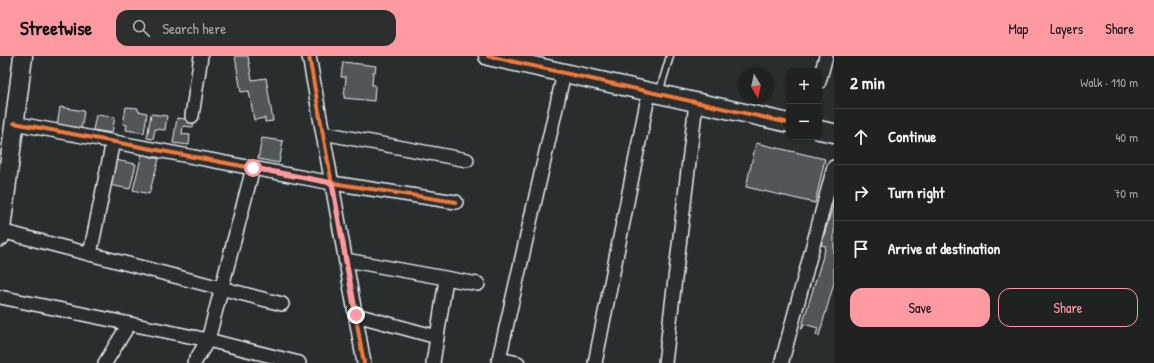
<!DOCTYPE html>
<meta charset="utf-8">
<style>
:root{--surface:#202222;--page:#2d2f2f;--text:#f1f3f6;--muted:#a2a4a5;--line:#3d3f40;--accent:#ff9aa2}
body{margin:0;font-family:"Patrick Hand",sans-serif;background:var(--page);color:var(--text)}
.controls{position:absolute;right:12px;top:12px;display:grid;overflow:hidden;border-radius:8px;box-shadow:0 1px 3px #0004}
.controls button{width:36px;height:36px;display:grid;place-items:center;padding:0;border:0;border-bottom:1px solid var(--line);background:var(--surface);color:var(--text);font:20px sans-serif}
.compass{position:absolute;left:738px;top:12px;width:36px;height:36px;border-radius:50%;background:var(--surface);box-shadow:0 1px 3px #0004;rotate:171deg}
.stop{position:absolute;width:12px;height:12px;margin:-9px;border:3px solid #ff9aa2;border-radius:50%;background:#fff}
.stop.end{background:#ff9aa2;border-color:#fff;box-shadow:0 1px 4px #0008}
.list{margin:0;padding:0;list-style:none}
h2{display:flex;justify-content:space-between;align-items:center;height:52px;margin:0;padding:0 16px;font-size:17px}
h2 small{font-size:13px;font-weight:400;color:var(--muted)}
.list li{display:grid;grid-template-columns:26px 1fr auto;gap:12px;align-items:center;box-sizing:border-box;height:56px;padding:0 16px;border-top:1px solid var(--line)}
.list b{display:block;font-size:15px;white-space:nowrap}
.list em{font-size:13px;font-style:normal;color:var(--muted)}
.actions{display:flex;gap:8px;padding:12px 16px}
.actions a{flex:1;padding:9px 0;border:1px solid var(--accent);border-radius:12px;text-align:center;font-size:14px;color:var(--accent)}
.actions .main{background:var(--accent);color:#111}
.icon{flex:none;width:22px;height:22px;fill:none;stroke:currentColor;stroke-width:2;stroke-linecap:round;stroke-linejoin:round}
.map{position:relative;flex:none;width:834px;height:307px;overflow:hidden}
header{display:flex;align-items:center;gap:24px;box-sizing:border-box;height:56px;padding:0 20px;background:var(--accent);color:#111}
header strong{font-size:19px}
nav{display:flex;gap:22px;margin-inline-start:auto;font-size:14px}
.search{width:280px;height:36px;background:var(--page);display:flex;align-items:center;gap:10px;box-sizing:border-box;padding:0 14px;border-radius:12px;color:var(--muted);font-size:15px}
main{display:flex}
aside{flex:1;background:var(--surface)}
.map>svg:first-child{display:block}
.building{fill:#535759;stroke:#e8f1f8}
.lines{fill:none;stroke-linecap:round;stroke-linejoin:round}
.lane-casing{stroke:#e8f1f8;stroke-width:9}
.street-casing{stroke:#e8f1f8;stroke-width:16}
.secondary-casing{stroke:#e8f1f8;stroke-width:21}
.lane{stroke:#2a2d2e;stroke-width:6}
.street{stroke:#2a2d2e;stroke-width:13}
.secondary{stroke:#2a2d2e;stroke-width:18}
.cycleway-casing{stroke:#2a2d2e;stroke-width:6}
.cycleway{stroke:#f17a3a;stroke-width:4}
.route{stroke:#ff9aa2;stroke-width:5}
</style>
<header>
<strong>Streetwise</strong>
<div class="search"><svg class="icon" aria-label="search" viewBox="0 0 24 24"><circle cx="10" cy="10" r="6"/><path d="M15 15l6 6"/></svg>Search here</div>
<nav><a>Map</a><a>Layers</a><a>Share</a></nav>
</header>
<main>
<div class="map">
<svg width="834" height="307" viewBox="0 0 834 307">
<rect width="100%" height="100%" fill="#2a2d2e"/>
<filter id="ink" filterUnits="userSpaceOnUse"><feTurbulence type="fractalNoise" baseFrequency=".025" numOctaves="2"/><feDisplacementMap in="SourceGraphic" scale="8" xChannelSelector="R" yChannelSelector="G"/><feConvolveMatrix kernelMatrix="1 2 1 2 8 2 1 2 1" color-interpolation-filters="sRGB"/></filter>
<g filter="url(#ink)">
<g class="building">
<polygon points="235,0 248,0 252,24 266,22 273,65 265,66 265,62 254,64 249,35 241,36"/>
<polygon points="343,6 376,10 375,16 373,16 372,29 375,29 374,45 344,42 346,21 341,21"/>
<polygon points="60,51 84,55 81,74 57,70"/>
<polygon points="126,51 138,52 138,55 147,57 144,77 126,74 127,69 123,68"/>
<polygon points="151,58 167,60 165,74 155,73 153,83 147,82"/>
<polygon points="96,59 115,61 112,77 93,74"/>
<polygon points="177,62 194,64 193,71 183,70 182,78 190,79 189,89 173,87"/>
<polygon points="262,82 283,85 279,107 258,103"/>
<polygon points="756,87 825,103 815,147 746,131"/>
<polygon points="142,98 159,103 149,138 133,134"/>
<polygon points="115,104 136,108 130,133 109,129"/>
<polygon points="834,137 834,227 819,280 816,279 818,272 804,268 802,273 801,273 826,190 821,189 833,150 830,149"/>
</g>
<g class="lines">
<g class="lane-casing">
<polyline id="lane" points="659,37 670,0"/>
</g>
<g class="street-casing">
<g id="street">
<polyline points="309,0 364,307"/>
<polyline points="819,26 826,0"/>
<polyline points="192,60 201,0"/>
<polyline points="14,67 332,127 456,146"/>
<polyline points="323,77 467,104"/>
<polyline points="1,175 282,248"/>
<polyline points="90,198 113,85"/>
<polyline points="346,204 478,228"/>
<polyline points="0,241 208,284 299,307"/>
<polyline points="356,259 437,281"/>
<polyline points="499,303 518,307"/>
<polyline points="782,305 834,111"/>
<polyline points="105,307 129,268"/>
<polyline points="194,307 208,284 253,112"/>
<polyline points="433,307 446,223"/>
<polyline points="498,307 564,17"/>
<polyline points="595,307 649,36"/>
<polyline points="665,307 696,47"/>
</g>
</g>
<g class="secondary-casing">
<g id="secondary">
<polyline points="488,0 789,67"/>
<polyline points="819,74 834,77"/>
<polyline points="0,181 23,0"/>
</g>
</g>
<use href="#lane" class="lane"/>
<use href="#street" class="street"/>
<use href="#secondary" class="secondary"/>
<g class="cycleway-casing">
<g id="cycleway">
<polyline points="309,0 364,307"/>
<polyline points="488,0 789,67"/>
<polyline points="14,67 332,127 456,146"/>
</g>
</g>
<use href="#cycleway" class="cycleway"/>
</g>
</g>
<g class="lines" filter="url(#ink)">
<polyline class="route" points="253,112 332,127 356,259"/>
</g>
</svg>
<div class="controls">
<button>+</button>
<button>−</button>
</div>
<svg class="compass" viewBox="-18 -18 36 36"><path d="M0-13l5 13h-10z" fill="#e53935"/><path d="M0 13l5-13h-10z" fill="#a2a4a5"/></svg>
<div class="stop" style="left:253px;top:112px"></div>
<div class="stop end" style="left:356px;top:259px"></div>
</div>
<aside>
<h2>2 min<small>Walk · 110 m</small></h2>
<ul class="list">
<li><svg class="icon" aria-label="ahead" viewBox="0 0 24 24"><path d="M12 20V5M6 11l6-6 6 6"/></svg><div><b>Continue</b></div><em>40 m</em></li>
<li><svg class="icon" aria-label="right" viewBox="0 0 24 24"><path d="M7 20v-9h11M14 6l5 5-5 5"/></svg><div><b>Turn right</b></div><em>70 m</em></li>
<li><svg class="icon" aria-label="arrive" viewBox="0 0 24 24"><path d="M6 21V4h12l-3 4 3 4H6"/></svg><div><b>Arrive at destination</b></div></li>
</ul>
<div class="actions"><a class="main">Save</a><a>Share</a></div>
</aside>
</main>
